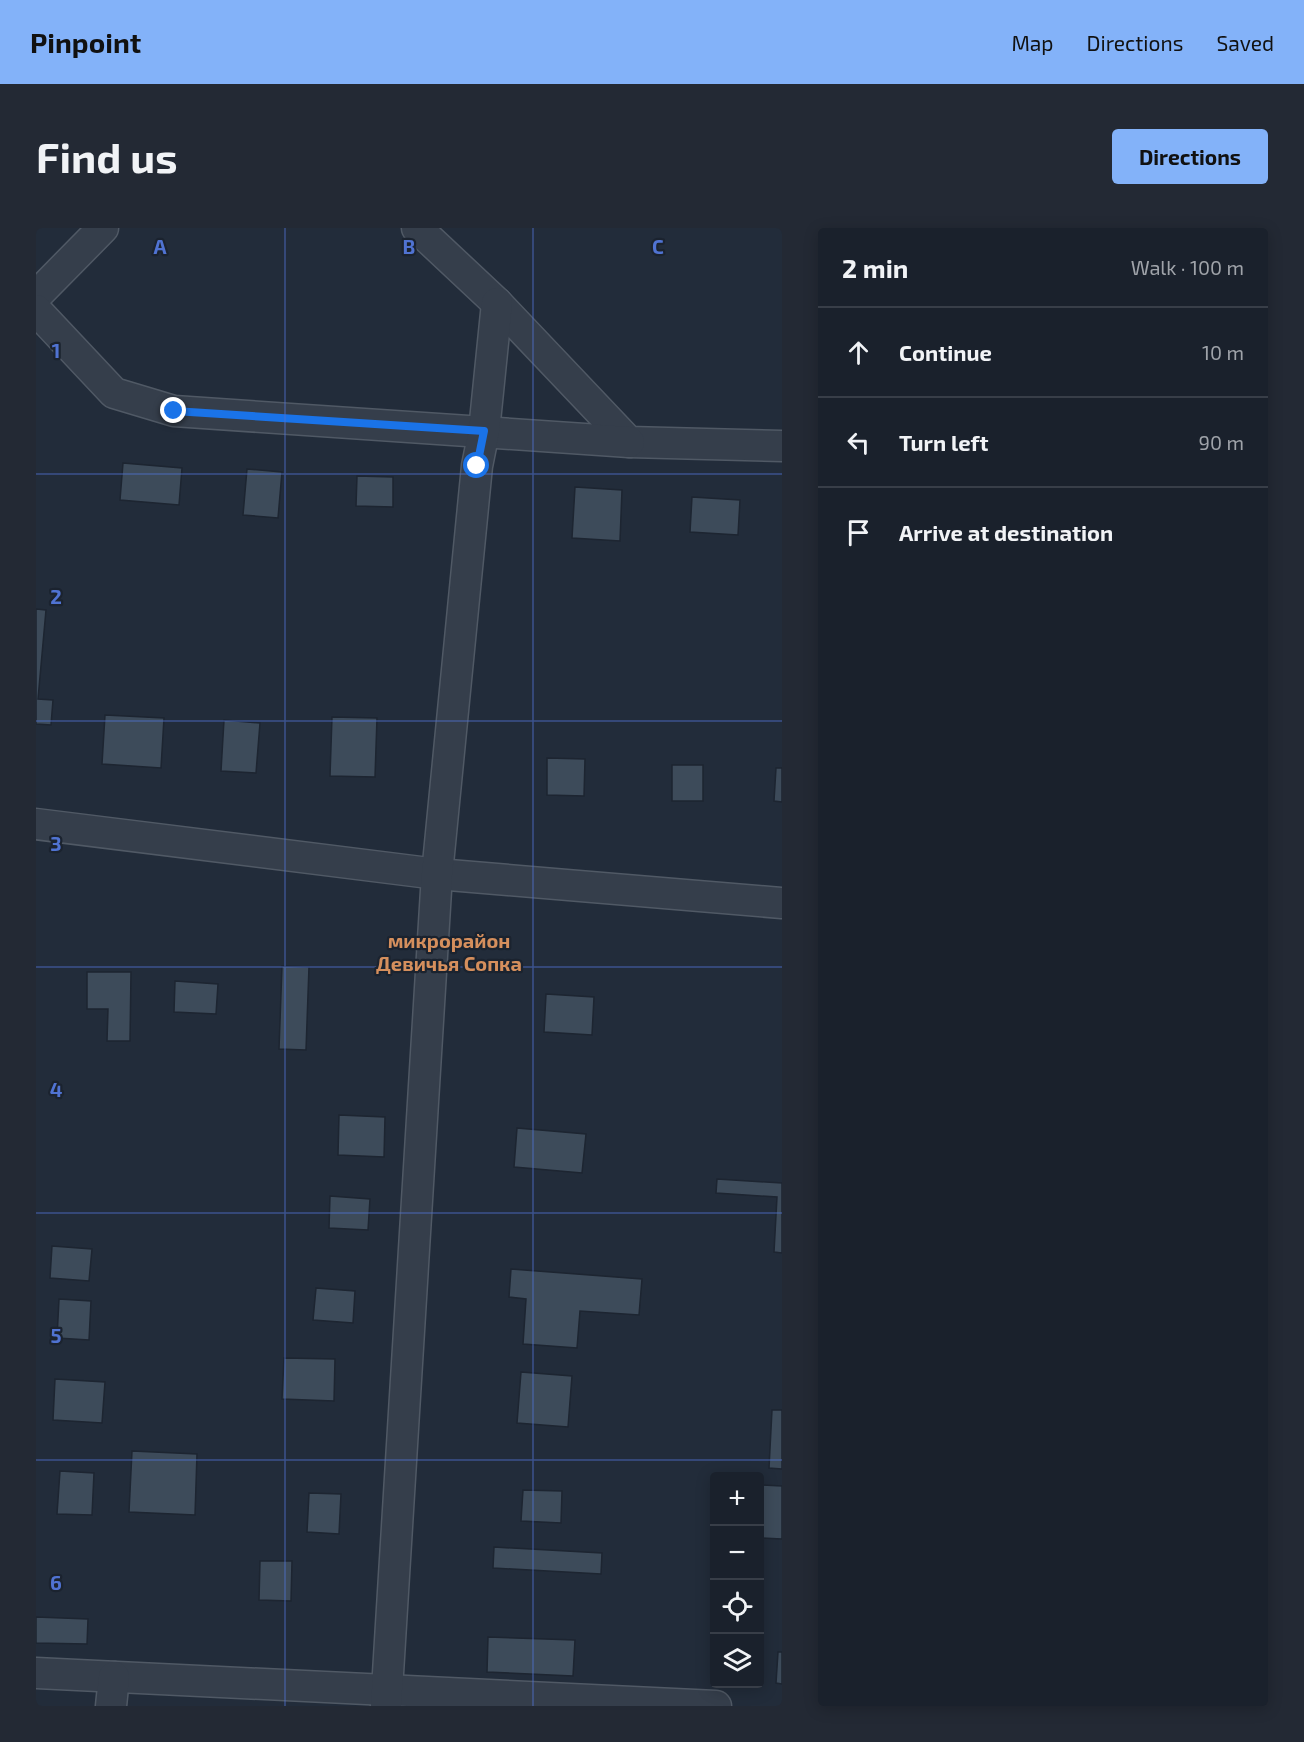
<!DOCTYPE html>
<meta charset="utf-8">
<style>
:root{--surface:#1a212c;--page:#232934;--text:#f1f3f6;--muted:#9fa3a9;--line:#383e48;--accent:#83b2f9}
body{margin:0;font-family:"Exo 2",sans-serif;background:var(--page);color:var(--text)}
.controls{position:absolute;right:18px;bottom:18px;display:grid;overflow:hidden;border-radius:6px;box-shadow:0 3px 15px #0003}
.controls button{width:54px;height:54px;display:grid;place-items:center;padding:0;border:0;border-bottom:2px solid var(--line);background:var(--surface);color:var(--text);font:30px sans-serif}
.stop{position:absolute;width:18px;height:18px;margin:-14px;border:4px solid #1a73e8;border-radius:50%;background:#fff}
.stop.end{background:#1a73e8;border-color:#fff;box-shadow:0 2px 6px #0008}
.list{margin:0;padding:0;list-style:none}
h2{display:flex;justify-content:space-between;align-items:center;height:78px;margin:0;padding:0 24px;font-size:26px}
h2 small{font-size:20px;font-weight:400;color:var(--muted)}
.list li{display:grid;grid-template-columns:39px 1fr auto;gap:18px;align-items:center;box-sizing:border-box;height:90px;padding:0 24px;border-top:2px solid var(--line)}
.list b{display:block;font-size:22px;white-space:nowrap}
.list em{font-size:20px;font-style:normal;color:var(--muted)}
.icon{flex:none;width:33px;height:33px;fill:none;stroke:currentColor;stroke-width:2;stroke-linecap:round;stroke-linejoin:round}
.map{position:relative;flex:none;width:746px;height:1478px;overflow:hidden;border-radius:6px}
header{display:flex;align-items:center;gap:36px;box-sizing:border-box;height:84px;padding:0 30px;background:var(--accent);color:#111}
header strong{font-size:28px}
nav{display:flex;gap:33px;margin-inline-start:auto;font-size:21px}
.intro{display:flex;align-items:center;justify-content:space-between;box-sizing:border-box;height:144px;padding:0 36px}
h1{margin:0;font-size:42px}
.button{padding:15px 27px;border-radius:6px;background:var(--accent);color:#111;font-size:21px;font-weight:700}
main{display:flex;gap:36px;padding:0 36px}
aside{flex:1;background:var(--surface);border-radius:6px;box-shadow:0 3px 15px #0003}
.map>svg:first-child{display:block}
.building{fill:#3d4b5a;stroke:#1d2531;stroke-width:1.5}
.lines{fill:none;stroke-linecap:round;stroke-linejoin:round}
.minor-casing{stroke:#505965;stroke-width:33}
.minor{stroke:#353e4b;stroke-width:30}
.route{stroke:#1a73e8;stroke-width:8}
.grid{fill:none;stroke:#5073d2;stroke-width:1.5;stroke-opacity:0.55}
.labels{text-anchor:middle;stroke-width:4.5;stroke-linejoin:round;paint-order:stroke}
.quarter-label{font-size:20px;font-weight:bold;fill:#d58f5d;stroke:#1b232f}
.grid-label{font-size:20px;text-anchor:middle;font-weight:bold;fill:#5073d2;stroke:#1b232f;stroke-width:4.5;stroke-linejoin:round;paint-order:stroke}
</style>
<header>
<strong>Pinpoint</strong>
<nav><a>Map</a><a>Directions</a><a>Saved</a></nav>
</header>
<div class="intro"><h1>Find us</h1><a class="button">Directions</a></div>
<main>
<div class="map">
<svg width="746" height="1478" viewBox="0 0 746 1478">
<rect width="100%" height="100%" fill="#222c3a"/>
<g class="building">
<polygon points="87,235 146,240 143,277 84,272"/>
<polygon points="211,241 246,244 242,290 207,287"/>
<polygon points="321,248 357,249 357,279 320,278"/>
<polygon points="539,259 586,262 584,313 536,310"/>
<polygon points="656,269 704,272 702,307 654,304"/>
<polygon points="0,381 10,382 2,471 17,472 15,497 0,496"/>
<polygon points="69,487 128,490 125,540 66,536"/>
<polygon points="296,489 341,490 339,549 294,548"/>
<polygon points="188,492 224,495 220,545 185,543"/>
<polygon points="511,530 549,531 548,568 511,567"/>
<rect x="636" y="537" width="31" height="36"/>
<polygon points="740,540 746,540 746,574 738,573"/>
<polygon points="246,738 273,739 270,822 243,821"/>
<polygon points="51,744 95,744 94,813 71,813 72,781 51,781"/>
<polygon points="139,753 182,756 180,786 138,784"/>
<polygon points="510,766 558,769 556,807 508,804"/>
<polygon points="303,887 349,889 348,929 302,927"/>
<polygon points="481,900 550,906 546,945 478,939"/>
<polygon points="681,951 746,955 746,1025 738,1024 741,969 680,965"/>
<polygon points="294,968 334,971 332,1002 293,1000"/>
<polygon points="16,1018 56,1021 53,1053 14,1050"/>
<polygon points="475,1041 606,1051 603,1087 544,1083 541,1120 487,1116 490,1071 473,1069"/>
<polygon points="280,1060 319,1063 317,1095 277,1092"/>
<polygon points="23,1071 55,1073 53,1112 21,1110"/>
<polygon points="248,1130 299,1131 298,1173 246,1171"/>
<polygon points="485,1144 536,1148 532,1199 481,1195"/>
<polygon points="19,1151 69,1154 66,1195 17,1192"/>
<polygon points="736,1182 746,1182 746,1241 733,1240"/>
<polygon points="96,1223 161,1226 159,1287 93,1284"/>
<polygon points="24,1243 58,1245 56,1287 21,1286"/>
<polygon points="724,1257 746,1258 746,1311 724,1310"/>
<polygon points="487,1262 526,1263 525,1295 485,1293"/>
<polygon points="273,1265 305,1266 303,1306 271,1304"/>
<polygon points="458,1319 566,1325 565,1346 457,1340"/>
<polygon points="224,1333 256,1333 255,1373 223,1372"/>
<polygon points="0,1389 52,1391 51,1416 0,1415"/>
<polygon points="452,1409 539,1412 537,1448 451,1444"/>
<polygon points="742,1424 746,1424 746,1456 740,1455"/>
</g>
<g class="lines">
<g class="minor-casing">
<g id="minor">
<polyline points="381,0 461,75 593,214 746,218"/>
<polyline points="0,68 67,0"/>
<polyline points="0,82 78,165 138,183 593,214"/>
<polyline points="0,596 401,646 746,675"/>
<polyline points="0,1445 680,1478"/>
<polyline points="75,1478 78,1449"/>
<polyline points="350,1478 401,646 441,238 448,203 461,75"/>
</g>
</g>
<use href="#minor" class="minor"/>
</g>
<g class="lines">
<polyline class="route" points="138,183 448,203 441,238"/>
</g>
<path class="grid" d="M249,0V1478M497,0V1478M0,246H746M0,493H746M0,739H746M0,985H746M0,1232H746"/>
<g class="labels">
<g class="quarter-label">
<text x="413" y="720">микрорайон<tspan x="413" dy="23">Девичья Сопка</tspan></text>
</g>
</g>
<g class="grid-label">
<text x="124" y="26">A</text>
<text x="373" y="26">B</text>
<text x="622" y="26">C</text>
<text x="20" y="130">1</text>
<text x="20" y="376">2</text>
<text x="20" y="623">3</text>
<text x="20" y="869">4</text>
<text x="20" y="1115">5</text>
<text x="20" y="1362">6</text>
</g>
</svg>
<div class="controls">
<button>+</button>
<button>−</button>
<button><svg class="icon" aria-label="locate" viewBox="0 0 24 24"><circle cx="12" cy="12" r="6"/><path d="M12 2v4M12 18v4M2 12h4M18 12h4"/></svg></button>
<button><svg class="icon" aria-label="layers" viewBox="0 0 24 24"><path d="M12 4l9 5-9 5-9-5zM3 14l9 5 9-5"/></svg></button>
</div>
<div class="stop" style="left:441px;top:238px"></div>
<div class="stop end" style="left:138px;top:183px"></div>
</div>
<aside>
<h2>2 min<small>Walk · 100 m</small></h2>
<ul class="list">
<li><svg class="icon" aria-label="ahead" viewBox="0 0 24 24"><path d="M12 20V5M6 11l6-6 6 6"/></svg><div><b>Continue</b></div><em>10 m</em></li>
<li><svg class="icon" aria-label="left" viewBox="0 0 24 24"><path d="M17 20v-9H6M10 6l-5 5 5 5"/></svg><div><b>Turn left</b></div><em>90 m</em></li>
<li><svg class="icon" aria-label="arrive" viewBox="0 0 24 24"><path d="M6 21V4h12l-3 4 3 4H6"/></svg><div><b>Arrive at destination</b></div></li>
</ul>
</aside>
</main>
